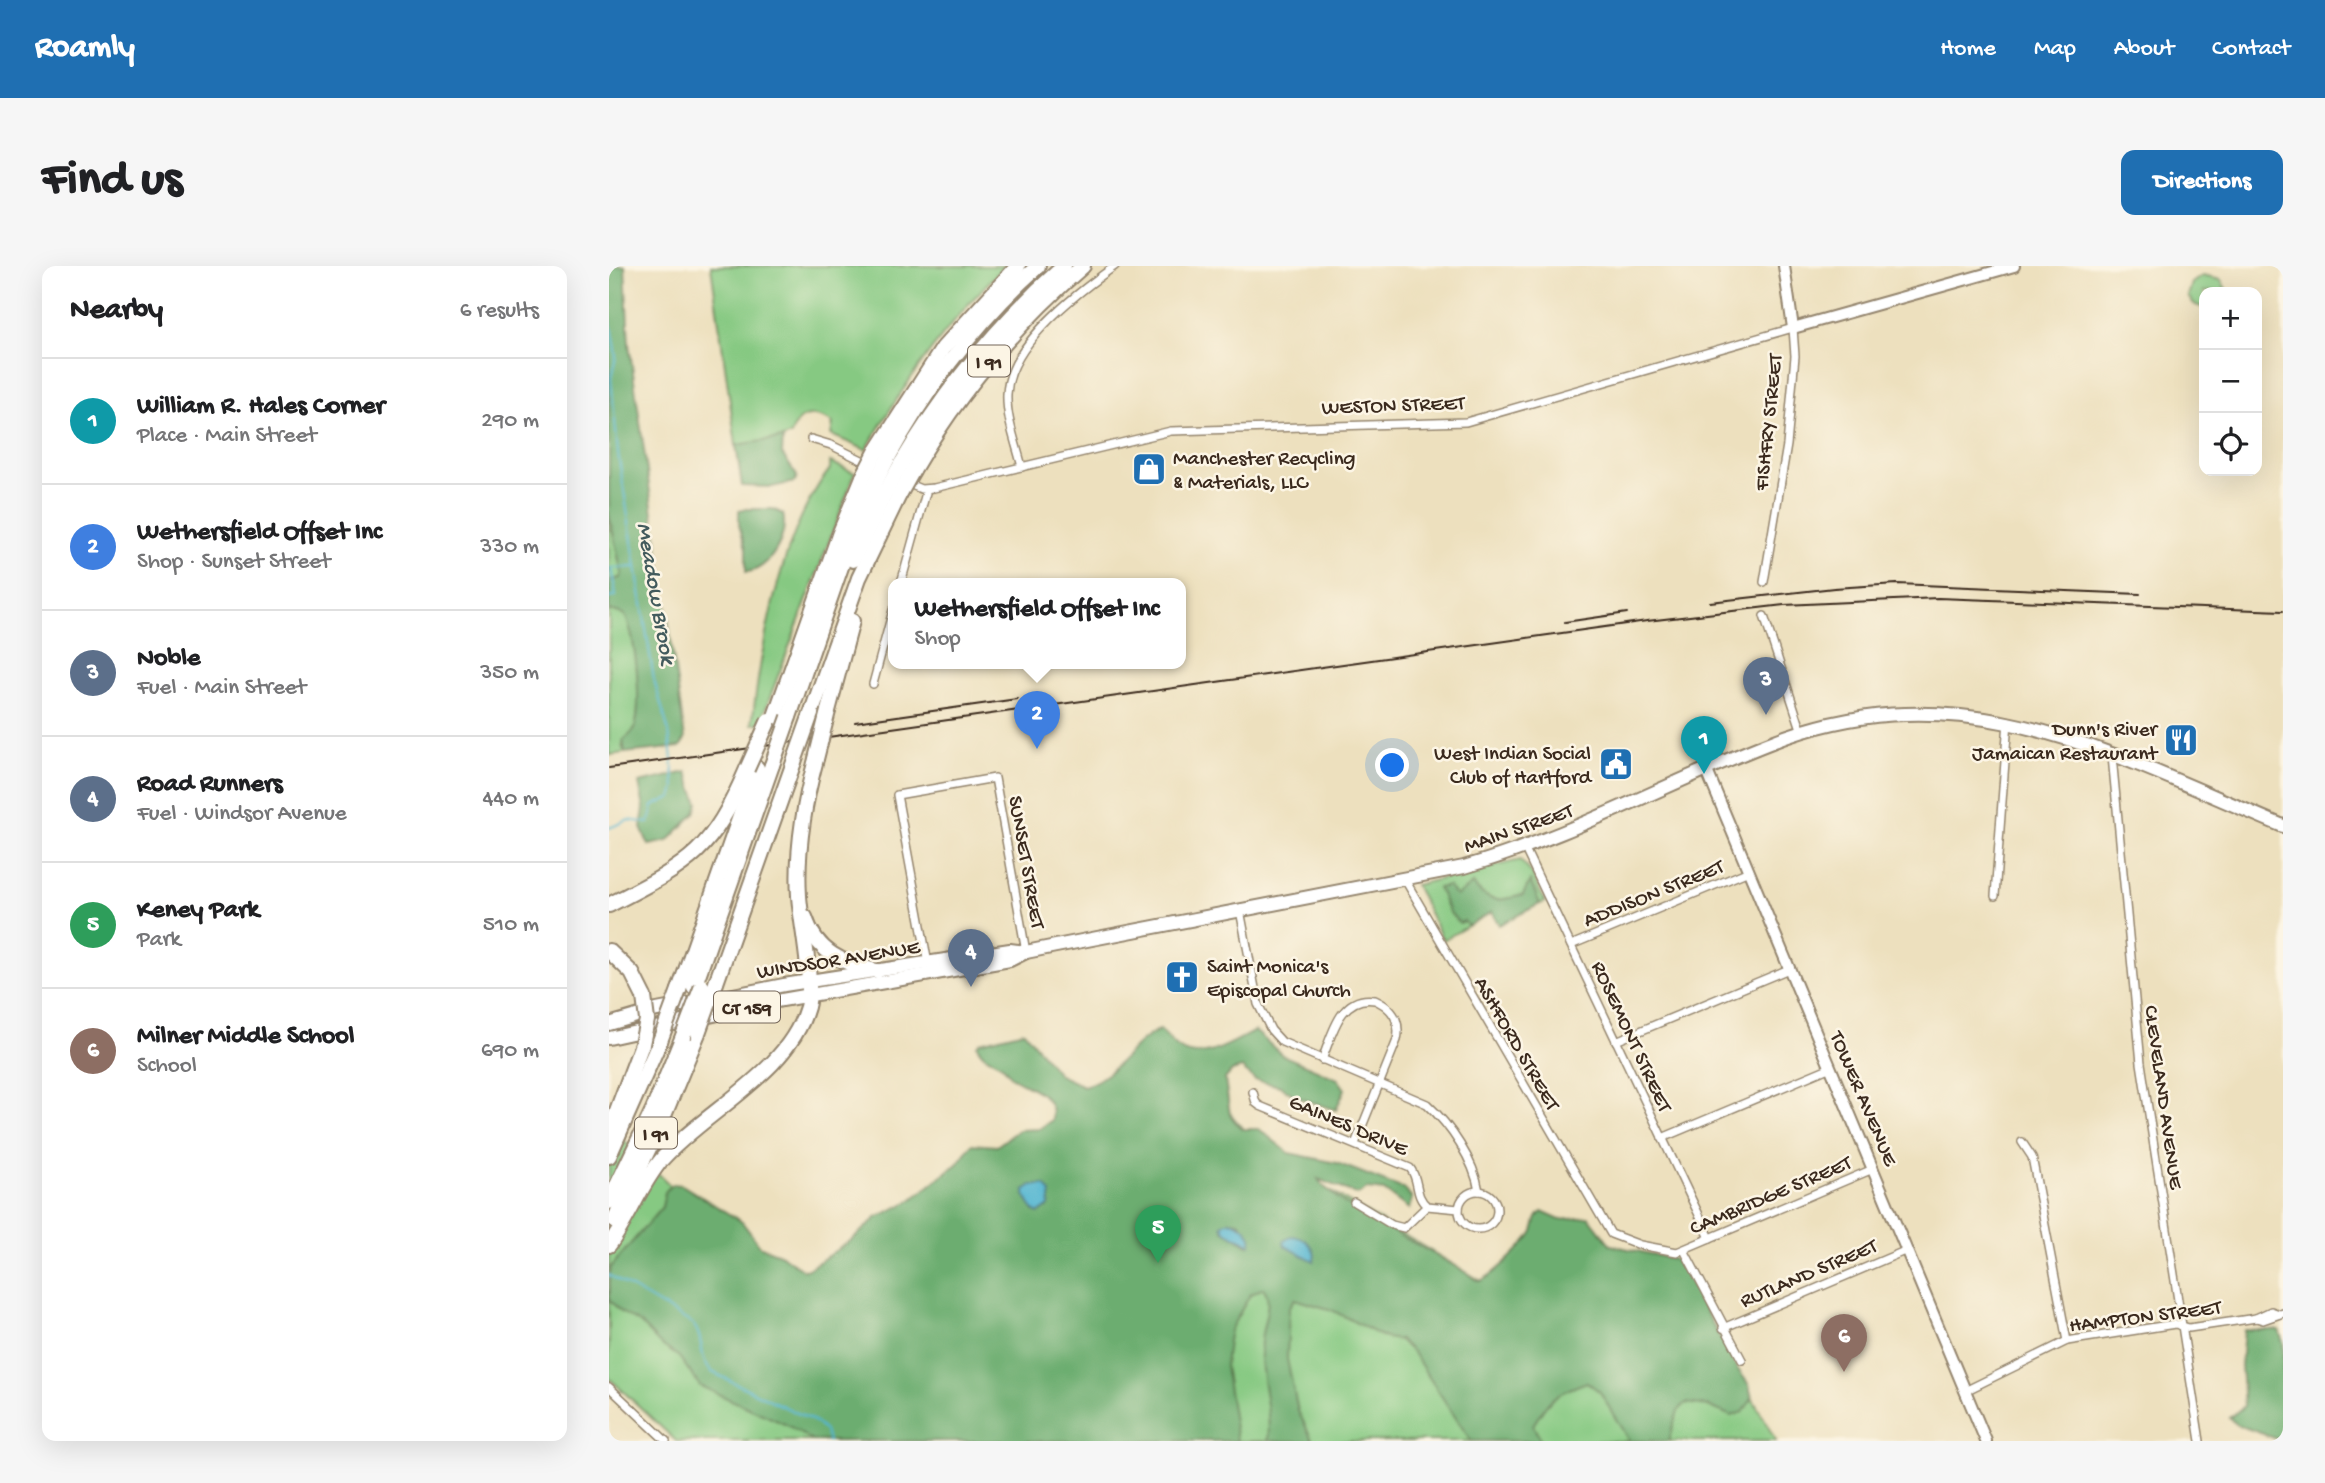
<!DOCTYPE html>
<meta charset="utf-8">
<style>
:root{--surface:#fff;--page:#f6f6f6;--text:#202124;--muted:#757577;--line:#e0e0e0;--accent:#1f6fb2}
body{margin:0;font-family:"Gochi Hand",sans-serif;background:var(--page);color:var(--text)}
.controls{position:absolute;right:21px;top:21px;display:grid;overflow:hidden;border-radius:14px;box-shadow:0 7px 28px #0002}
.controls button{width:63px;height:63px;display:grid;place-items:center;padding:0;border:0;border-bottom:2px solid var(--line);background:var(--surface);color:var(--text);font:35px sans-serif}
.you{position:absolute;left:784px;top:500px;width:24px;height:24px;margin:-18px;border:5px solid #fff;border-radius:50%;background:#1a73e8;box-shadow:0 0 0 10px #1a73e833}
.badge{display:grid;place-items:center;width:46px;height:46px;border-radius:50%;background:var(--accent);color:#fff;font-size:23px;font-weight:700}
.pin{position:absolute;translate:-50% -58px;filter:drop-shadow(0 2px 4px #0008)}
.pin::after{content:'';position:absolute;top:37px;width:24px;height:21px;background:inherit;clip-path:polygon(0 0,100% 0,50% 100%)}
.popup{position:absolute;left:279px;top:312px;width:298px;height:91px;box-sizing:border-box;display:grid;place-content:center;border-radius:14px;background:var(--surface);filter:drop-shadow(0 2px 5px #0005);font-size:23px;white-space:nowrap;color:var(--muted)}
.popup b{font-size:26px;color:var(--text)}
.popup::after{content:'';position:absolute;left:50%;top:100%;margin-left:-14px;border:14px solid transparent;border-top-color:var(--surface)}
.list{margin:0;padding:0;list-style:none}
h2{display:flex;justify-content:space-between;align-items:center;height:91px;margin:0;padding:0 28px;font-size:30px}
h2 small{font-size:23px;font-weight:400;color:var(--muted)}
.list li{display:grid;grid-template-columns:46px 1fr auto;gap:21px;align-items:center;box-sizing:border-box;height:126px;padding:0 28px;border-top:2px solid var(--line)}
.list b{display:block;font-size:26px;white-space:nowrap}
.list p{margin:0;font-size:23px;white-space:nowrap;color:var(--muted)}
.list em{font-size:23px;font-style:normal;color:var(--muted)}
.icon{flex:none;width:38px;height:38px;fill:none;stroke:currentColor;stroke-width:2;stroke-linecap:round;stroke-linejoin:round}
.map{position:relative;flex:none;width:1674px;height:1175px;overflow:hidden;border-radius:14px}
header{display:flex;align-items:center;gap:42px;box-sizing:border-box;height:98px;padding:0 35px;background:var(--accent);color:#fff}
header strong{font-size:33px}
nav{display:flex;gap:38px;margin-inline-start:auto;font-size:24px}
.intro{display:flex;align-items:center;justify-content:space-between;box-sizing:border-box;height:168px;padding:0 42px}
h1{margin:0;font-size:49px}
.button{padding:18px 32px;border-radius:14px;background:var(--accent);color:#fff;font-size:24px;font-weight:700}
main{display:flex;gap:42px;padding:0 42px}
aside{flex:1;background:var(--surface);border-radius:14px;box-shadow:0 7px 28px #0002}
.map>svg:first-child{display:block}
.green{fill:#86c982;stroke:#607a50;stroke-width:2}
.forest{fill:#6cad70;stroke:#546c47;stroke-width:2;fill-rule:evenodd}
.water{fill:#53b6d1;stroke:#477078;stroke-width:2}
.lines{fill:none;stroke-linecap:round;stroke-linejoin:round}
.stream{stroke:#53b6d1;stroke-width:2}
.street-casing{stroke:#94856e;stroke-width:10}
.secondary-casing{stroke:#94856e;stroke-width:14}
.primary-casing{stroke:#94856e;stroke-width:16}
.highway-casing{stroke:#94856e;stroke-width:18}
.street{stroke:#fff;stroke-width:7}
.secondary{stroke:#fff;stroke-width:10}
.primary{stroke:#fff;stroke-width:12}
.highway{stroke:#fff;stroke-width:14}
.rail{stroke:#3b2a1e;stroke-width:2}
.highway-bridge-casing{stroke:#94856e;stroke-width:18;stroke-linecap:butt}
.highway-bridge{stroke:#fff;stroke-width:14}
.labels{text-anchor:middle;stroke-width:5;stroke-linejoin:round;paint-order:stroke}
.shield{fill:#fcf5e5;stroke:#75675a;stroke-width:2}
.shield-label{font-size:19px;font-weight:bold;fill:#3b2a1e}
.street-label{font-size:21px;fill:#3b2a1e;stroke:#fcf5e5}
.poi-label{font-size:21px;fill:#3b2a1e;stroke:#fcf5e5;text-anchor:start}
.water-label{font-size:23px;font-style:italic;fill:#435b5d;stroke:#fcf5e5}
</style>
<header>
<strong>Roamly</strong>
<nav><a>Home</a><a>Map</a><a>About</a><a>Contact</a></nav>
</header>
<div class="intro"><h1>Find us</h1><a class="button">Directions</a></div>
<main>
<aside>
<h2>Nearby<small>6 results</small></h2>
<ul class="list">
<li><span class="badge" style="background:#0f9aa8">1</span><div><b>William R. Hales Corner</b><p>Place · Main Street</p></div><em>290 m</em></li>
<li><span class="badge" style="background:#3f7fe0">2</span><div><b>Wethersfield Offset Inc</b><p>Shop · Sunset Street</p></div><em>330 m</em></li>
<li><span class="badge" style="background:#5c6f8a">3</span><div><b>Noble</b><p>Fuel · Main Street</p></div><em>350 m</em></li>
<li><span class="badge" style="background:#5c6f8a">4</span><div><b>Road Runners</b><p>Fuel · Windsor Avenue</p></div><em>440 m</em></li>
<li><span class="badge" style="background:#2e9e5b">5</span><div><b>Keney Park</b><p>Park</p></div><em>510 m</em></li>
<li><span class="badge" style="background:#8d6e63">6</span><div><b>Milner Middle School</b><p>School</p></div><em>690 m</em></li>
</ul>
</aside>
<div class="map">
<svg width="1674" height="1175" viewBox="0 0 1674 1175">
<rect width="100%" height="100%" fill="#fcf5e5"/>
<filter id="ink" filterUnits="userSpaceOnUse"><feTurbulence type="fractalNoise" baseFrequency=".0143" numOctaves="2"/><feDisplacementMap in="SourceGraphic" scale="14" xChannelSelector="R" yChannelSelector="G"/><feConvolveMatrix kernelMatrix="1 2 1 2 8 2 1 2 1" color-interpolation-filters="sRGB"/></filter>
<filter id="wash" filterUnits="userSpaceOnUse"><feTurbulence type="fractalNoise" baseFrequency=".00686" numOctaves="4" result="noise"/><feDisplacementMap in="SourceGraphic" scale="28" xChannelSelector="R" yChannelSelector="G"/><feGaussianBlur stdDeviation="1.57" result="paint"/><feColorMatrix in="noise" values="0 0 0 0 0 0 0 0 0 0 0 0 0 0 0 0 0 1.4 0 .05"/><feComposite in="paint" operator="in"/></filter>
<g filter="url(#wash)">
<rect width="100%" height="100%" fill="#ede0be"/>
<g class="green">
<path d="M102,0H396C340,54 295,117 257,184L222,169L224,157C205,146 189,146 182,169L165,176L127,179Z"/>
<polygon points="1593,10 1612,14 1618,25 1595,26 1595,42 1584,38 1579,30 1583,17"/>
<path d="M221,196L246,207L155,447L150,457L143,458C152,382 172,264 221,203Z"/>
<polygon points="0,248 13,308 11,312 0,315"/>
<path d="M0,344L15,348C28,366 33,441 26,462C23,469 17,474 13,480L16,487L0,489Z"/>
<path d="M911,594L922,606L936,636L931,638L921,616L914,629C893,635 879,638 864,618L847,630L843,626L845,648L850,657L856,655L859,660L834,674L806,619Z"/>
<polygon points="596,816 649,882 874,1016 948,967 1068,995 1167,1175 67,1175 0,1112 0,854 6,866 196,1049"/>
</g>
<g class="forest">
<path d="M0,0H16L20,78L76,473L71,481L16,487L14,475C17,471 23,468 25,463C34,445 27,365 15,348L0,344V315L11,312L13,308L0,248Z"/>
<polygon points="174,172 173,188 188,210 186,216 163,221 133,220 127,179"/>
<path d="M135,243H164L174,248C180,270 160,305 137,306V282L130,259V244Z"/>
<polygon points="78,506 89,537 86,547 59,575 40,579 32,562 35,542 30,517"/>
<path d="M921,615L931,638L890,659L883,646L859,660L855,655L850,657L840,646L829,622L839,620L847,630L864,618C878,638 893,635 914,629Z"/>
<path d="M551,764C558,769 563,778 571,783C593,798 627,774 646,765L673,789L729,813L736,823L727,844L688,831L671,820L646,814L633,802L623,805L616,813L621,849L632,863H650L680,887L728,897L795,923L803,932L800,943L775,925L758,923L749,929L709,913C724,941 834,988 866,1013L871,1015C883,1011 918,977 924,965C927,957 926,951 933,946L951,954L980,951L1002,979L1064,993L1073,1002L1128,1102L1140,1119L1143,1133L1134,1146L1122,1150L1099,1140L1077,1137L1069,1145L1059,1175H1020L991,1126L978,1116C943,1129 943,1130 924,1159L932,1175H862L804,1087L791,1074L776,1072L723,1044L686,1033L680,1042L678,1093L689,1145L704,1175H659C663,1141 649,1109 652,1075C653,1060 665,1033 654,1022L641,1029L621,1064L619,1075L616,1100L628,1175H203L180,1160L91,1120L70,1091L51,1078L32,1058L12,1046L1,1034V1002L53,941L56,926L63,918L73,919L133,956L152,981L171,988L194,1004L199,1003L244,973L267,952L301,935L348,898L363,878L388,880L409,864L430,863L443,854C446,827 420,822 404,812C399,809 398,803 393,799C383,792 374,793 368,779L371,776L415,765L450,809L474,820C506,813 523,774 551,764ZM425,919H436L440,940L430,947L425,945L416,929ZM620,955L630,956L639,966V979L614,964Z"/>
<polygon points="1635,1064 1670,1064 1674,1077 1674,1175 1629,1159 1620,1152 1635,1140 1632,1100"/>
</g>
<g class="water">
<path d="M423,919H436L442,927L440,940L430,947C423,945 415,932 416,924Z"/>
<path d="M620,955C631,956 645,966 642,979L616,965L613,959Z"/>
<path d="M683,970C696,971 709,982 705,995L676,980L675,975Z"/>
</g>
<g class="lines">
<g class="stream">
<polyline points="0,48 7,91 2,112 9,187 45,414 60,466 66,522 63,531 44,540 40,557 20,554 0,562"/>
<polyline points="0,332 7,330 2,302 26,301"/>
<path d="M0,1009L84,1058C96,1073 89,1093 103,1106L205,1155L216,1165L219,1175"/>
</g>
</g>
</g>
<g filter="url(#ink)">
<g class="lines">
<g class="street-casing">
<g id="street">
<polyline points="202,173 222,179 263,199"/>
<path d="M413,201C407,177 397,152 398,128C400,78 469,26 506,0"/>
<polyline points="295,216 312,223 325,222 562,165 857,156 1184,62 1186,90 1178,179 1155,316"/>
<polyline points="292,317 318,223"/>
<polyline points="1155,350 1193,466"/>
<polyline points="264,418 284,344"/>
<polyline points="1503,490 1532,797 1591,1175"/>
<polyline points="916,583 1101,972"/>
<polyline points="795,612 1002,968 1031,979 1068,986 1264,903"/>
<polyline points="1386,630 1399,455"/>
<path d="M631,644L649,738L662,764L673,776L818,838C841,859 865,894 870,925"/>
<polyline points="962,679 1140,605"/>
<polyline points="319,698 288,529 386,512 417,686"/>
<polyline points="1007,775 1180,703"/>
<path d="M713,794C723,769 731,728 766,734C784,742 792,755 788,774L746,878"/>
<path d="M644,826L647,837L651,840L801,902C811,914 805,930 818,940L850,943"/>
<polyline points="1053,872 1222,801"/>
<polyline points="1413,876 1423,891 1458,1075"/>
<circle cx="869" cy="944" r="19"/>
<polyline points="745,936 783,959 795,962 818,940"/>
<polyline points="1075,984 1133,1094"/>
<polyline points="1647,1052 1662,1045 1670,1048"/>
<polyline points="1114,1062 1298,984"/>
<polyline points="0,1121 57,1175"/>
<polyline points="1356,1125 1458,1075 1566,1058 1580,1062 1647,1052 1654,1054 1674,1047"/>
</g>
</g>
<g class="secondary-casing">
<g id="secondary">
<polyline points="1175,0 1184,62 1405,0"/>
<polyline points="1098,505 1377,1175"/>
</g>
</g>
<g class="primary-casing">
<g id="primary">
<polyline points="0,758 48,744 175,719 401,684 417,686"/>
<path d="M0,772L173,734L401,694L417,686L447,680L855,601C963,570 1059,516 1163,476C1354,402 1501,488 1674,560"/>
</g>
</g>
<g class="highway-casing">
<g id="highway">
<polyline points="267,186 334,82 409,0"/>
<path d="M279,192C319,119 368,55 429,0"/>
<path d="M292,198C336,124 390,57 455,0"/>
<path d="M304,204C349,127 407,58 474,0"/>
<polyline points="244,294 278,223"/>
<polyline points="219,445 243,355"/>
<polyline points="202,448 250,312 290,229"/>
<polyline points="180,451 242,272 266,217"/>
<polyline points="165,453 230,269 254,211"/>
<path d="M0,639C81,597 101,589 138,503"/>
<path d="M196,651C207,686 234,698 268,705"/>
<polyline points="0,685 23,707 35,731"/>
<polyline points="107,717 185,496"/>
<polyline points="85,721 163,499"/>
<polyline points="70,724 148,502"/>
<polyline points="0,866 33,778"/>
<polyline points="0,890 51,775"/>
<polyline points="0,936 44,844 74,770"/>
<polyline points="5,954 49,864 89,767"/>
<path d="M0,979C20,952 31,919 53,893C96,845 180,806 198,741C205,715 192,659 190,630C187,583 195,538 207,493"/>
</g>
</g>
<use href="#street" class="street"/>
<use href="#secondary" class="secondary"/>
<use href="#primary" class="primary"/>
<use href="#highway" class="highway"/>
<g class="rail">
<polyline points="1101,336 1225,322 1288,318 1531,328"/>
<polyline points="956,356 1018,347"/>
<polyline points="246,456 408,433"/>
<polyline points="0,502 1038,355 1175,339 1329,332 1674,345"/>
</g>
<g class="highway-bridge-casing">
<g id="highway-bridge">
<polyline points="254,211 267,186"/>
<polyline points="266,217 279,192"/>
<polyline points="278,223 292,198"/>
<polyline points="290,229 304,204"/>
<polyline points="207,493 219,445"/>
<polyline points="185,496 202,448"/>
<polyline points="163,499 180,451"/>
<polyline points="138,503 160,454"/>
<polyline points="89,767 107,717"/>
<polyline points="74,770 93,720"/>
<polyline points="51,775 70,724"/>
<polyline points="33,778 38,754 35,731"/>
</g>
</g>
<use href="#highway-bridge" class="highway-bridge"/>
</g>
</g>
<defs>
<g id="shop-square" transform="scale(1.75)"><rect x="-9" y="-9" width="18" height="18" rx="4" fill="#1f6fb2" stroke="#fcf5e5"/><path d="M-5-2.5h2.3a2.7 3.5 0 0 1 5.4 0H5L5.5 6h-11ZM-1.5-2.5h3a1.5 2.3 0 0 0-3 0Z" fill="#fff"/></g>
<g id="restaurant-square" transform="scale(1.75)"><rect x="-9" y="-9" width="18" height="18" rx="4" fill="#1f6fb2" stroke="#fcf5e5"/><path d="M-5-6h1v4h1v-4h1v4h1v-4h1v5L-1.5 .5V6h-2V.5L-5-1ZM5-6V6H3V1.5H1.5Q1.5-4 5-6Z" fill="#fff"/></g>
<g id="civic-square" transform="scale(1.75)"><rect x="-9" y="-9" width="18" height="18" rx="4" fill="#1f6fb2" stroke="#fcf5e5"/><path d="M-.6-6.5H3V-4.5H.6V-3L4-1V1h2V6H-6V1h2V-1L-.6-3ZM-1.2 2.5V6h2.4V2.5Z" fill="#fff"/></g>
<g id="church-square" transform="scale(1.75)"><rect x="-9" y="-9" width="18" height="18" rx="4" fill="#1f6fb2" stroke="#fcf5e5"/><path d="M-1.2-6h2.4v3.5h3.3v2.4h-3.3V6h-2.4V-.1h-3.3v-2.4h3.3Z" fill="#fff"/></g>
</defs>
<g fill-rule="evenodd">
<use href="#shop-square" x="540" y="203"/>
<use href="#restaurant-square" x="1572" y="474"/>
<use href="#civic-square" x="1007" y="498"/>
<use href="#church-square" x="573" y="711"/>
</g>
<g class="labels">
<g class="shield">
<rect x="359" y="79.5" width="42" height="31" rx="5"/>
<rect x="105" y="725.5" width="66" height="31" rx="5"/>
<rect x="26" y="851.5" width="42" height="31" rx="5"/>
</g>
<g class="shield-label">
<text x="380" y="102">I 91</text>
<text x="138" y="748">CT 159</text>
<text x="47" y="874">I 91</text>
</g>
<g class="street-label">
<text transform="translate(784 138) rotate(-2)" y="7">WESTON STREET</text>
<text transform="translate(1158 156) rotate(-84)" y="7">FISHFRY STREET</text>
<text transform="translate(909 561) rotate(-19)" y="7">MAIN STREET</text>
<text transform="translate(419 596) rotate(80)" y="7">SUNSET STREET</text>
<text transform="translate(1044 626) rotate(-22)" y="7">ADDISON STREET</text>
<text transform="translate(229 692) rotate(-9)" y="7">WINDSOR AVENUE</text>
<text transform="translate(1024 770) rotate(65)" y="7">ROSEMONT STREET</text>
<text transform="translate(909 777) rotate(60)" y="7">ASHFORD STREET</text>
<text transform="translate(1556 831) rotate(82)" y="7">CLEVELAND AVENUE</text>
<text transform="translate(1256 832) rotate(67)" y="7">TOWER AVENUE</text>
<text transform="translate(740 858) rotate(23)" y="7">GAINES DRIVE</text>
<text transform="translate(1161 928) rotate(-23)" y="7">CAMBRIDGE STREET</text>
<text transform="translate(1199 1006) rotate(-23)" y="7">RUTLAND STREET</text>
<text transform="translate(1536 1049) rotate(-7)" y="7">HAMPTON STREET</text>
</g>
<g class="poi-label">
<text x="564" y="198">Manchester Recycling<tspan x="564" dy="24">&amp; Materials, LLC</tspan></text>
<text x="1548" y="469" text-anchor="end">Dunn's River<tspan x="1548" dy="24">Jamaican Restaurant</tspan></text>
<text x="982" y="493" text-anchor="end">West Indian Social<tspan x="982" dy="24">Club of Hartford</tspan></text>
<text x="598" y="706">Saint Monica's<tspan x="598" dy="24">Episcopal Church</tspan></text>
</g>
<g class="water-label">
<text transform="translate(49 327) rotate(80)" y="8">Meadow Brook</text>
</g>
</g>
</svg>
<div class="controls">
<button>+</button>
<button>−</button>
<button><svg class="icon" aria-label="locate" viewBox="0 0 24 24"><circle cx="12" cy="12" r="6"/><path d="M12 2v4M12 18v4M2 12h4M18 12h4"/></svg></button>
</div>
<div class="you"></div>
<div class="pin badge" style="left:1095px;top:508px;background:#0f9aa8">1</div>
<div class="pin badge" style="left:428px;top:483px;background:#3f7fe0">2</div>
<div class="popup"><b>Wethersfield Offset Inc</b>Shop</div>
<div class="pin badge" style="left:1157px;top:449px;background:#5c6f8a">3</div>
<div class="pin badge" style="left:362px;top:721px;background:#5c6f8a">4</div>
<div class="pin badge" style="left:549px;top:997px;background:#2e9e5b">5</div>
<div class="pin badge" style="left:1235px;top:1106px;background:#8d6e63">6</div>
</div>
</main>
